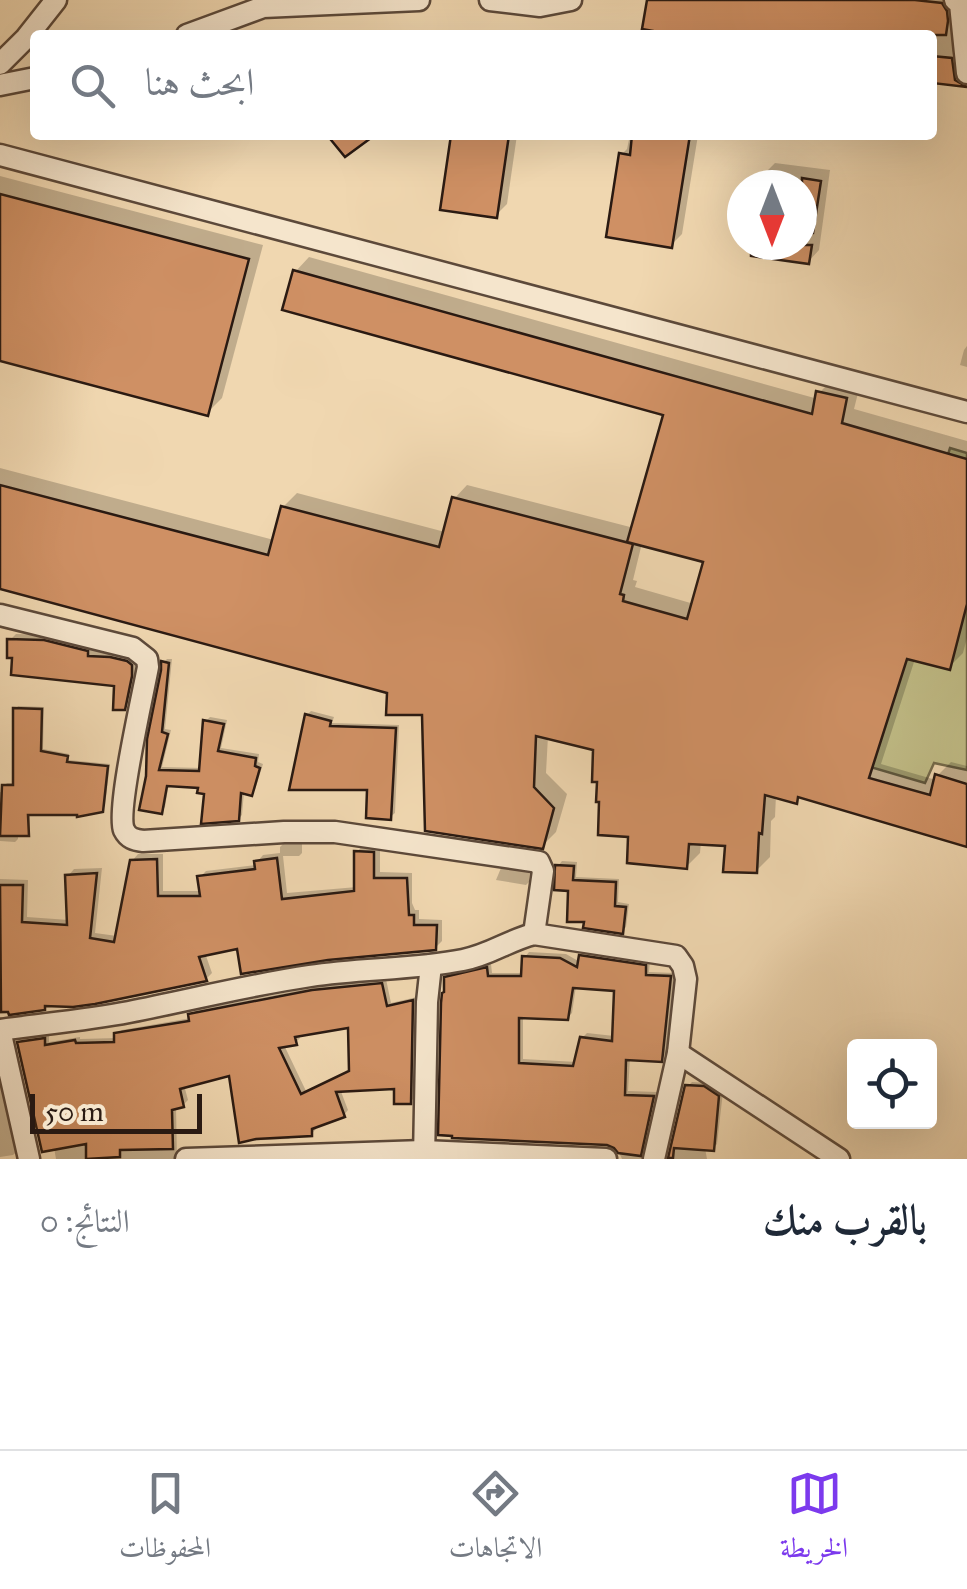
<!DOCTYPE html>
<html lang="ar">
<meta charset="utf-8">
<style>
:root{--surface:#fff;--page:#f2f2f3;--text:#1f2937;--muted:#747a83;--line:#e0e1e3;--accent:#7c3aed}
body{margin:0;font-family:"IM FELL Great Primer",Amiri,serif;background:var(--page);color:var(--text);direction:rtl}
.controls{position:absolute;right:30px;bottom:30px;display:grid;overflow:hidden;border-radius:10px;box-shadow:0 10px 40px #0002}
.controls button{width:90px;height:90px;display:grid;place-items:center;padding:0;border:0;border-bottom:2px solid var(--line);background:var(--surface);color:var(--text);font:50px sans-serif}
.compass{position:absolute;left:727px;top:170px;width:90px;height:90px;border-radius:50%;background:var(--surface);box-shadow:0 10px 40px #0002;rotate:180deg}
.scale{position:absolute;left:30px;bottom:25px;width:172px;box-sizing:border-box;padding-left:10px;border:5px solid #2a1a12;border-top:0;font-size:28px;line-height:35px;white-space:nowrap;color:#2a1a12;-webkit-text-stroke:8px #f5e5cc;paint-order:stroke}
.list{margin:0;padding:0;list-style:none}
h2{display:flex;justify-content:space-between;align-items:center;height:130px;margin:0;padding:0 40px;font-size:42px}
h2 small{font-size:32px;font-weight:400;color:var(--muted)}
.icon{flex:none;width:55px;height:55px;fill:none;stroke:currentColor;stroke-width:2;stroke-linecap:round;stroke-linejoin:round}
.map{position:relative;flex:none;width:967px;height:1159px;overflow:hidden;direction:ltr}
.search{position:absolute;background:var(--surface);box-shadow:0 10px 40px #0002;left:30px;right:30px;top:30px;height:110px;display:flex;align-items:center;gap:25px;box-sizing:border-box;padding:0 35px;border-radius:10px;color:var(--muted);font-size:38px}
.sheet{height:290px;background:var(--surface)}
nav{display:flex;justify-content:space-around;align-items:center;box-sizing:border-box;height:140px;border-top:2px solid var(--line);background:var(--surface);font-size:28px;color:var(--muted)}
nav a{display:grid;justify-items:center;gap:5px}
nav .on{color:var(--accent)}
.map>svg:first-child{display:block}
.green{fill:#c0bc86;stroke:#756b4c;stroke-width:2.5}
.shadow{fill:#0003;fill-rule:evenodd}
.building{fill:#cf9064;stroke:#2a1a12;stroke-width:2.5;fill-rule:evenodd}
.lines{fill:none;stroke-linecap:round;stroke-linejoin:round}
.street-casing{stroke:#5c493a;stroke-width:25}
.street{stroke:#f5e5cc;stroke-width:20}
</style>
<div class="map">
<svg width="967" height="1159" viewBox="0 0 967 1159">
<rect width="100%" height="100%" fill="#f0d7b0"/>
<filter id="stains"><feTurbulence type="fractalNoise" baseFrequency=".002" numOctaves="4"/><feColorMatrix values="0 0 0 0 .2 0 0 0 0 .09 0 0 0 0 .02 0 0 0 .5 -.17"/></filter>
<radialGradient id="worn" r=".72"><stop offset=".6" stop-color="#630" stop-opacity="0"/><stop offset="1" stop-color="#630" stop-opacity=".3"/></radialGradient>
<polygon class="green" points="950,448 967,453 967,770 934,763 925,783 816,751 903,596"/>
<g class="shadow">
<polygon points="650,0 957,0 951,70 932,80 932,35 647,35"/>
<polygon points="454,135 517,135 507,204 496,215"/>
<polygon points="630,135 698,135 682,234 671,245 622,154 627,149"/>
<polygon points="775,163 830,170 819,250 808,262 754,245 802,245 802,185 762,185 764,174"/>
<polygon points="0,176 263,245 222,398 207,413 0,359"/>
<path d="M309,257L818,399L819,393L833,379L860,385L854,409L967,441V638L963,653L949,667L915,659L881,764L936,780L938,775L951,762L967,766V845L801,796L796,801L776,795L775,817L771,821L770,857L756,871L727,844L701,842L700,853L687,866L630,834L602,799L595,748L548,736L546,773L567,794L556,832L542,846L425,713L390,691L0,571V468L274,540L283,507L297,493L445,532L454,499L467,485L634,528L666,413L296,271ZM642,543L706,561L694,604L635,587L637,581L633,580Z"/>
<polygon points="967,346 967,367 960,365 964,350"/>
<polygon points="16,634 51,635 93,645 93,651 118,651 137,658 131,701 124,708 117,684 15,656 10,640"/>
<polygon points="167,659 172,659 165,729 171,730 162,767 202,768 206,721 210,717 227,720 221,748 259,754 258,762 263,764 255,790 251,794 244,792 242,815 238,819 200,786 169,783 165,807 161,811 142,808 163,663"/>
<polygon points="18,706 44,707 43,749 69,754 68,760 110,764 105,806 102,810 30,812 30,830 28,833 18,833 18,839 15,842 0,841 0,792 4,793 4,786 7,783 16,783 16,709"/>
<polygon points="311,711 334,717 332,723 399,725 395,813 390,817 370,787 307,715"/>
<polygon points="283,844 302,844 302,853 299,856 283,856 287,893 357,887 357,852 363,845 380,846 380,872 412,873 412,903 415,910 419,910 419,919 442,920 442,941 435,948 239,946 205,953 212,973 206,979 48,1004 44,1008 0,1014 0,879 28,880 27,917 69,920 68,876 74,869 102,868 95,933 117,936 132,861 138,854 163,854 163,891 202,891 200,877 206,871 257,865 257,862 263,855 280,853 280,847"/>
<polygon points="562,861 577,862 576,877 619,879 618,902 629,904 626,927 622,931 558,866"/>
<polygon points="501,868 530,872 529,882 526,885 496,880"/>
<path d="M586,951L650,961L649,972L675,973L666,1054L661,1059L630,1058L628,1091L657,1092L644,1150L645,1159H622L616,1146L608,1143L441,1136L443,1003L447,978L451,973L491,964L492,973H524L525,957L529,952L566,954L580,962L581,956ZM576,986L616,989L614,1036L587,1033L582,1038L577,1062L523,1059V1016L567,1018L572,1013Z"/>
<path d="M386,979L391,1003L417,997L415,1097L410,1102L396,1086L340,1089L348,1110L344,1115L316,1125V1129L311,1134H295L289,1139L242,1141L231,1073L184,1085L188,1100L183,1105L176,1107L177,1159H56L54,1148L19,1042L24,1038L49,1035V1042L80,1037V1039L117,1038V1034L122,1030L191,1018V1015L196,1010L337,983ZM351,1025L352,1070L306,1091L284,1045L295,1043L300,1038L299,1034Z"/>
<polygon points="0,1061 20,1149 13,1155 0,1157"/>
<polygon points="692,1082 709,1083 723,1092 717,1144 713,1148 705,1148 707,1159 669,1159 687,1087"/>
</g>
<g class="building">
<polygon points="647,0 915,0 942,3 947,11 948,21 946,35 675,35 642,29"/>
<polygon points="932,56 952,58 955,80 967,87 932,83"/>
<polygon points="327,135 375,135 345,157"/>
<polygon points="451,135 509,135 497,218 440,210"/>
<polygon points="632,135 690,135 672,248 606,237 619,153 630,155"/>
<polygon points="802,178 821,181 813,233 802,233"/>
<polygon points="0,194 249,259 208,416 0,361"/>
<polygon points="751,245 812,245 809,264 751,256"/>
<polygon points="293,270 812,414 816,391 847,398 842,423 967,459 967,604 950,670 907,659 869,778 930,795 935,774 967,784 967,847 798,797 797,804 765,795 762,834 759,833 757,873 723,872 725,846 689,844 687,869 627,863 628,837 598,835 599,802 596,802 597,782 592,782 593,750 536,736 534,787 554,808 543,849 425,831 422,715 386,715 387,693 0,589 0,485 268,555 281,506 439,547 452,497 633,544 620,594 624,595 623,601 687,619 703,562 627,542 663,415 282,310"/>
<polygon points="7,639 44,640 88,651 88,656 110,657 127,661 132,665 132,676 125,710 113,710 114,686 11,675 12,658 7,658"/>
<polygon points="161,661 169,663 162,732 168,734 159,770 199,771 203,720 224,724 218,751 256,758 255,766 260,768 252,796 241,793 239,821 201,824 204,794 197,793 198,788 167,786 162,814 139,810 146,776 147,739 161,670"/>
<polygon points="13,708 42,709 41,751 68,756 67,762 108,766 103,812 77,817 77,815 28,815 29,836 0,836 2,785 13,785"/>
<polygon points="305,714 331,721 330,726 396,728 391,820 366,818 367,790 289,790"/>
<polygon points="354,851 374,852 374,878 407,878 409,915 414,915 414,925 437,925 436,950 328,960 241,974 237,949 199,957 207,981 95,1004 73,1007 45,1006 45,1010 9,1015 8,1012 1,1012 0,885 23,885 22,922 67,925 65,875 97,873 90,938 114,942 130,860 157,859 158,896 200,896 197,876 255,869 254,861 277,858 282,899 354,891"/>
<polygon points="555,865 574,866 573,880 616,882 615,906 626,907 623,934 583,928 584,922 567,922 568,891 554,890"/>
<path d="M579,955L646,965V975L671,976L662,1062L626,1060L625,1095L654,1096L641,1156L618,1153L614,1148L607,1145L452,1138V1136L438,1135L441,1003L442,993L444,992V977L487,967L488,976H521L522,956L560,958L577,967ZM573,988L614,991L612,1041L580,1037L573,1066L519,1063V1018L568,1020Z"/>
<path d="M382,983L387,1006L413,1000L411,1104H394V1089L336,1092L345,1117L312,1129V1136L256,1139L239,1143L229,1076L180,1089L184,1107L172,1110L173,1149L120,1150V1157L86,1159V1144L42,1152L17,1042L45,1038V1045L75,1040L76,1043L114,1042V1033L189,1021L188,1014L312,990ZM348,1028L349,1071L301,1094L279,1048L297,1045L295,1037Z"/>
<polygon points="685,1085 704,1086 719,1096 714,1151 674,1148 673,1158 668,1158"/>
</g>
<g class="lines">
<g class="street-casing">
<g id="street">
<polyline points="490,0 540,6 571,0"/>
<polyline points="955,0 960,4 967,73"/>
<polyline points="187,35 263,7 419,0"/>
<polyline points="0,64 26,38 56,0"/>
<polyline points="0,85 35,78"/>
<polyline points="0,155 967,412"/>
<path d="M0,615L133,648L147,659L148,667C143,694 116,811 124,830C128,838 134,840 143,841L284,832H335L539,862L543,871L534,934"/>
<path d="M0,1030C43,1024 87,1020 129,1012C190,1000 249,985 310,976C361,968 412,970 463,960C490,955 509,940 534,934L676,956L683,966L686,979L678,1053L654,1159"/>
<polyline points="0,1030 29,1159"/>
<polyline points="678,1053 839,1159"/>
<polyline points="186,1159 423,1151 606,1159"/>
<polyline points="424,1159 427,1002 431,965"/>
</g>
</g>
<use href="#street" class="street"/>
</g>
<rect width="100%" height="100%" filter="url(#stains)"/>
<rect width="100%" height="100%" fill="url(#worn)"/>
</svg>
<div class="controls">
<button><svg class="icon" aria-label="locate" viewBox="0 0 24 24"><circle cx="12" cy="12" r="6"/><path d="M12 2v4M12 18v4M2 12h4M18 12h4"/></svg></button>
</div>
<svg class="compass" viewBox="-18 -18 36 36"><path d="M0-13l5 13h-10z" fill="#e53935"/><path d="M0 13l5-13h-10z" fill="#747a83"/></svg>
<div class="scale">50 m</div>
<div class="search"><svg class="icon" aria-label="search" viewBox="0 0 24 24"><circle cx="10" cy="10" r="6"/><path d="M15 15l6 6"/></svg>ابحث هنا</div>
</div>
<section class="sheet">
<h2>بالقرب منك<small>النتائج: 0</small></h2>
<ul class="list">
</ul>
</section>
<nav>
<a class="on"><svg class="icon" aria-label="map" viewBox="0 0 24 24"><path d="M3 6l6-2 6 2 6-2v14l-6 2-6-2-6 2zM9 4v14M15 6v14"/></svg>الخريطة</a>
<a><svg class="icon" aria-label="directions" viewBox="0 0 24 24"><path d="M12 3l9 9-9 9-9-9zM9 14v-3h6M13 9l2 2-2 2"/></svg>الاتجاهات</a>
<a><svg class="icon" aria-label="saved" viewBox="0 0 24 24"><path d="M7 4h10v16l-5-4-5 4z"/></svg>المحفوظات</a>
</nav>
